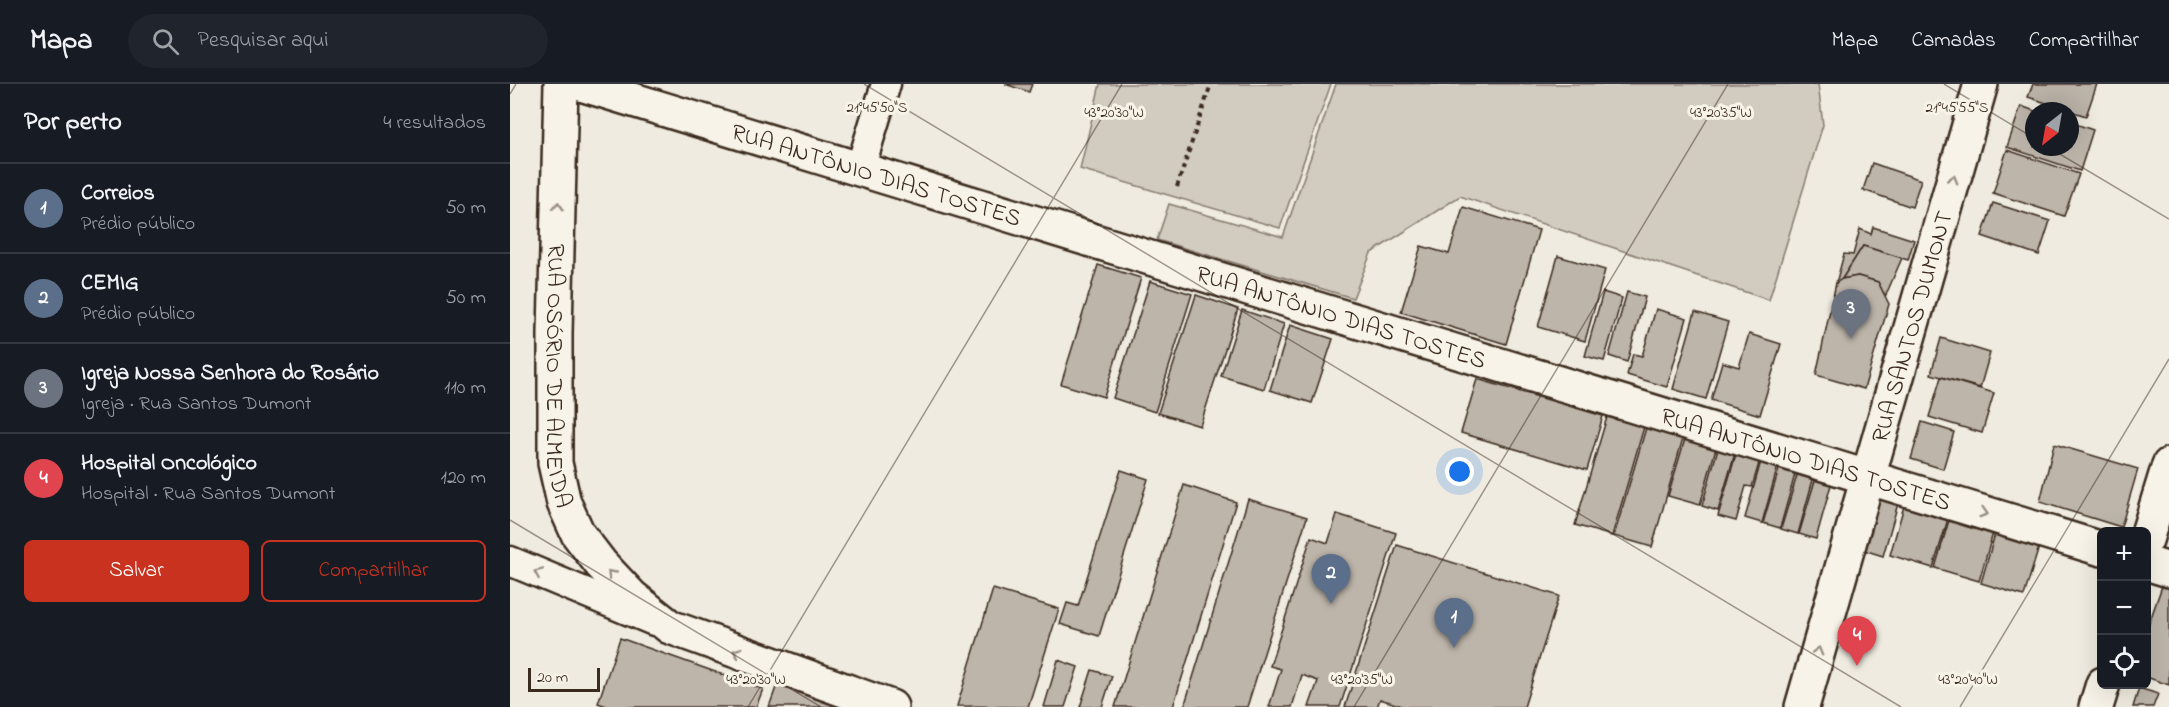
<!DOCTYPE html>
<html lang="pt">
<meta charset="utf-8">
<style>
:root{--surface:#171b24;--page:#20242c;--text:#f1f3f6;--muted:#9ea1a6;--line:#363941;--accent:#c8321e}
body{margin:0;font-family:"Indie Flower",sans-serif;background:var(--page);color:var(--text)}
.controls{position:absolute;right:18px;bottom:18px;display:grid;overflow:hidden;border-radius:9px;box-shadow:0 6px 24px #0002}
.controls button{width:54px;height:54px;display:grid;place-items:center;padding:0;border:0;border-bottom:2px solid var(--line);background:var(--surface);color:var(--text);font:30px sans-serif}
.compass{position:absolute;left:1515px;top:18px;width:54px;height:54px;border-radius:50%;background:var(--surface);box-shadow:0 6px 24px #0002;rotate:211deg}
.scale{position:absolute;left:18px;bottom:15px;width:72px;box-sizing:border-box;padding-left:6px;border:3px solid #3b2a1e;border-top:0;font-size:16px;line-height:21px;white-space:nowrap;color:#3b2a1e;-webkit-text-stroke:4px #f7f3e8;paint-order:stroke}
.you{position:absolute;left:950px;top:388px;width:21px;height:21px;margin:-15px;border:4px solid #fff;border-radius:50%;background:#1a73e8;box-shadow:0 0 0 9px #1a73e833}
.badge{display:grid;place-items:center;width:39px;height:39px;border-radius:50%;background:var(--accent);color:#fff;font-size:20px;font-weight:700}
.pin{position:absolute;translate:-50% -50px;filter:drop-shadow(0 2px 3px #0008)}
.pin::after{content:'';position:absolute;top:32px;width:21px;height:18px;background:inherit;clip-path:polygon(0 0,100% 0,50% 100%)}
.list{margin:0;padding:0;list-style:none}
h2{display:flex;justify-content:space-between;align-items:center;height:78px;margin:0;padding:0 24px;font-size:26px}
h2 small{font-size:20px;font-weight:400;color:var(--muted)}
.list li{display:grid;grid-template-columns:39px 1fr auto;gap:18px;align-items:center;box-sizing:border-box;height:90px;padding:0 24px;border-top:2px solid var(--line)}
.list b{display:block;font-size:22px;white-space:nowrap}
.list p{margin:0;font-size:20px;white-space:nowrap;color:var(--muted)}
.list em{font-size:20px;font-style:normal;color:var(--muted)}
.actions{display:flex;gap:12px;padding:18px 24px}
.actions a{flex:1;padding:14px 0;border:2px solid var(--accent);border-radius:9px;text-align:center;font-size:21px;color:var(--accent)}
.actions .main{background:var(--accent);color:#fff}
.icon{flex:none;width:33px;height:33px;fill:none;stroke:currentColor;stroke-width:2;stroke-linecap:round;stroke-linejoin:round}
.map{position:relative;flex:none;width:1659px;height:623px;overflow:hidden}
header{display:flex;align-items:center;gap:36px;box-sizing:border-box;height:84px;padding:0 30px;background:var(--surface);border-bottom:2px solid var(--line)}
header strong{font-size:28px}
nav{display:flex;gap:33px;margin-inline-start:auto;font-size:21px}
.search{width:420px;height:54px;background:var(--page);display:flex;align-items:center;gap:15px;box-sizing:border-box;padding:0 21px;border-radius:33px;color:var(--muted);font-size:22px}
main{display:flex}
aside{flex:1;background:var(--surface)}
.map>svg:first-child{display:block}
.green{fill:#d1cbc0;stroke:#867a6f;stroke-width:1.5}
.building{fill:#bdb5aa;stroke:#3b2a1e;stroke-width:1.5}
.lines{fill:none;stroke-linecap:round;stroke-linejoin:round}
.minor-casing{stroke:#3b2a1e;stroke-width:33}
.tertiary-casing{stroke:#3b2a1e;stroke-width:38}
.secondary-casing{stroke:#3b2a1e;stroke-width:38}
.path{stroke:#3b2a1e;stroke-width:4;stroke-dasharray:4.5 4.5;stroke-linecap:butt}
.minor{stroke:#f7f3e8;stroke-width:28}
.tertiary{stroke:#f7f3e8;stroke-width:33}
.secondary{stroke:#f7f3e8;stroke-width:33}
.oneway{stroke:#998e83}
.ticks{fill:none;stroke:#3b2a1e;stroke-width:1.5;stroke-opacity:0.45}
.labels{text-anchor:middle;stroke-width:6;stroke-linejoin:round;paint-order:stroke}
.street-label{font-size:24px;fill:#3b2a1e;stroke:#f7f3e8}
.ticks-label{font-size:15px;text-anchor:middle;fill:#3b2a1e;stroke:#f7f3e8;stroke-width:6;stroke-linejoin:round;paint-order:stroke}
</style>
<header>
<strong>Mapa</strong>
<div class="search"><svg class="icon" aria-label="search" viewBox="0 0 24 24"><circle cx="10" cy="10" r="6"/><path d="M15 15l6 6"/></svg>Pesquisar aqui</div>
<nav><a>Mapa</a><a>Camadas</a><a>Compartilhar</a></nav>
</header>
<main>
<aside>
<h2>Por perto<small>4 resultados</small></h2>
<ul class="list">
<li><span class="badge" style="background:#5c6f8a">1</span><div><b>Correios</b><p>Prédio público</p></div><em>50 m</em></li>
<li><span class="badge" style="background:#5c6f8a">2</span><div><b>CEMIG</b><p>Prédio público</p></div><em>50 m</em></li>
<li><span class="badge" style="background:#6b7280">3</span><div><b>Igreja Nossa Senhora do Rosário</b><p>Igreja · Rua Santos Dumont</p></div><em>110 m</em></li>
<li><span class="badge" style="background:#e0444e">4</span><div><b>Hospital Oncológico</b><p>Hospital · Rua Santos Dumont</p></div><em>120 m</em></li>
</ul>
<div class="actions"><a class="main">Salvar</a><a>Compartilhar</a></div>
</aside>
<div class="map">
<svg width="1659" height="623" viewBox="0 0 1659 623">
<rect width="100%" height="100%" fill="#efebe0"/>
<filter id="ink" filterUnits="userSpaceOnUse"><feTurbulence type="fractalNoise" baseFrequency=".0167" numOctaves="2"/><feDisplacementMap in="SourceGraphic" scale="12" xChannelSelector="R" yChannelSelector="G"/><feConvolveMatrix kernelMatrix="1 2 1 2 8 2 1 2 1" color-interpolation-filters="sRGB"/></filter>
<g filter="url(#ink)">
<g class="green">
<polygon points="590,0 821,0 770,144 570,85"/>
<polygon points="826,0 1308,0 1313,41 1259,216 950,112 861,169 843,214 647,156 659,120 773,153"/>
</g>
<g class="building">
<polygon points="495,0 522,0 519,8"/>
<polygon points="1523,0 1587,0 1576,32 1518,13"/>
<polygon points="1511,22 1525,27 1524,63 1560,63 1560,38 1583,46 1570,87 1497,63"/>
<polygon points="1497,66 1569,90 1554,132 1483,109"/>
<polygon points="1362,79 1411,96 1402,123 1353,106"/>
<polygon points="1483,119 1540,137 1529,171 1472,152"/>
<polygon points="953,123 1029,146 996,260 891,228 911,162 939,170"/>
<polygon points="1363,143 1404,156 1398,176 1353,162 1332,195 1326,199 1334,170 1343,171 1350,145 1361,150"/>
<polygon points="1353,162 1392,174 1375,213 1368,198 1348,192 1332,195"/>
<polygon points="1048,172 1095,186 1075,257 1028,243"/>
<polygon points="588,181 631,194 594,313 551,300"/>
<polygon points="1348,192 1368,198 1379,220 1354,305 1306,291 1326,199 1332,195"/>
<polygon points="640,197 682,210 645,328 603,314"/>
<polygon points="1093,208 1112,214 1094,277 1075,272"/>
<polygon points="1117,208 1135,213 1117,278 1099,272"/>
<polygon points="686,211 728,225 690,342 648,329"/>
<polygon points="1146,225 1177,234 1157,303 1117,291 1123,270 1132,272"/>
<polygon points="732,226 774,240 754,305 711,292"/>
<polygon points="1185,228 1218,238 1196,315 1163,305"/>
<polygon points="780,241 823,255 802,319 760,306"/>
<polygon points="1239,250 1271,260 1250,331 1201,316 1212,278 1229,283"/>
<polygon points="1431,254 1480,269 1470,304 1421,290"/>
<polygon points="1431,293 1484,309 1472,349 1419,333"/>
<polygon points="967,295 1093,332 1077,386 951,349"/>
<polygon points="1097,333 1134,343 1102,452 1065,441"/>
<polygon points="1412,338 1444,348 1433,385 1401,375"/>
<polygon points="1136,344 1173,354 1142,463 1104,452"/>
<polygon points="1175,355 1206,364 1190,421 1158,412"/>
<polygon points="1544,360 1628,385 1611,443 1530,418"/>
<polygon points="1208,364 1225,369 1208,427 1192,422"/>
<polygon points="1226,370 1250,376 1242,403 1236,402 1226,437 1208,432"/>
<polygon points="1251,377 1268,382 1252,439 1235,434"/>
<polygon points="1270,382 1286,387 1270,444 1253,439"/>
<polygon points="611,386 638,395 589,552 550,540 557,519 568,522"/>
<polygon points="1288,388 1304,392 1288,450 1271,445"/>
<polygon points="1306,393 1322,397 1306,455 1289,450"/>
<polygon points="674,401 726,418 663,623 605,623"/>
<polygon points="1356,407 1389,416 1373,472 1341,462"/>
<polygon points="738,415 797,433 737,623 674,623"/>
<polygon points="1394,422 1438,435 1423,484 1380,471"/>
<polygon points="827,430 886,449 830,623 799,623 808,597 792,591 782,623 759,623 771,585 760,582 801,453 818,459"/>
<polygon points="1439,436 1483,449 1469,497 1425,484"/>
<polygon points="1485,450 1529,463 1514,512 1471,499"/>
<polygon points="887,461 1049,512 1014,623 895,623 870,615 867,623 835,623"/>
<polygon points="1652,502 1659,504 1659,601 1636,593 1636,548"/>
<polygon points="483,505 549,525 518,623 447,622"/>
<polygon points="110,554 253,605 246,623 99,623 88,619"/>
<polygon points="548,576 568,583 555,623 534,623"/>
<polygon points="582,586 602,592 592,623 570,623"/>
<polygon points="268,598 325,617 322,623 259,623"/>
<polygon points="1629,604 1648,610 1643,623 1623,623"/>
</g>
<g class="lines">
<g class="minor-casing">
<g id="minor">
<polyline points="350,85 376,0"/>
<polyline points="0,477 144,537"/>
</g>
</g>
<g class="tertiary-casing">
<g id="tertiary">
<path id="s1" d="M71,0L1592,465"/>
<polyline points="1636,456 1659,381"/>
<polyline points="1636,479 1659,486"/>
<path id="s2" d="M1292,623L1471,0"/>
<polyline points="1586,623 1593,600"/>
</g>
</g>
<g class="secondary-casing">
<g id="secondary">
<path id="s3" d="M51,0L45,249V379L54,419L68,450L91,480L122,513L160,543L381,623"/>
</g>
</g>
<polyline class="path" points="667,103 701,0"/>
<use href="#minor" class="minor"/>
<use href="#tertiary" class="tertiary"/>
<use href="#secondary" class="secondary"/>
</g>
<defs><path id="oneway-chevron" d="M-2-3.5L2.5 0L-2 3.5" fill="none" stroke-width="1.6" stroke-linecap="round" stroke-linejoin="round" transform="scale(1.5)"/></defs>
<g class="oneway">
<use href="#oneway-chevron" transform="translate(1443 95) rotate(-74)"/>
<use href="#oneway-chevron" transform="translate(48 122) rotate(-88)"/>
<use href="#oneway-chevron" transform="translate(1474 429) rotate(17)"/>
<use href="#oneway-chevron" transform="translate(28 489) rotate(-157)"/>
<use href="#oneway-chevron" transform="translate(101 490) rotate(-134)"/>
<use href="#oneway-chevron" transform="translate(1308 567) rotate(-74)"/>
<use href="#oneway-chevron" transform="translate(227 568) rotate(-160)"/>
</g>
</g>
<path class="ticks" d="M354,0L1391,623M1434,0L1524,54M0,10L6,0M1538,63L1659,135M0,436L311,623M238,623L612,0M844,623L1218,0M1450,623L1659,275"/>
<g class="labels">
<g class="street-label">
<text dy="8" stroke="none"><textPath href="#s1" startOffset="309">RUA ANTÔNIO DIAS TOSTES</textPath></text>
<text dy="8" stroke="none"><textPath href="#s1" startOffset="795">RUA ANTÔNIO DIAS TOSTES</textPath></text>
<text dy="8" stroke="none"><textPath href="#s2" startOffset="396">RUA SANTOS DUMONT</textPath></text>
<text dy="8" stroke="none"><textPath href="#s3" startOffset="292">RUA OSÓRIO DE ALMEIDA</textPath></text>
<text dy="8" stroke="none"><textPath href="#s1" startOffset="1281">RUA ANTÔNIO DIAS TOSTES</textPath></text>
</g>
</g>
<g class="ticks-label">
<text x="367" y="28">21°45'50"S</text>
<text x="1447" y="28">21°45'55"S</text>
<text x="1211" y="33">43°20'35"W</text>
<text x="604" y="33">43°20'30"W</text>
<text x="246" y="600">43°20'30"W</text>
<text x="852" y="600">43°20'35"W</text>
<text x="1458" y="600">43°20'40"W</text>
</g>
</svg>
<div class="controls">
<button>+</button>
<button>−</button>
<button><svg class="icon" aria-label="locate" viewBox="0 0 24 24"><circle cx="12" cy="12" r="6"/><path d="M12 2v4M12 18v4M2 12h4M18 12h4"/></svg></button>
</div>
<svg class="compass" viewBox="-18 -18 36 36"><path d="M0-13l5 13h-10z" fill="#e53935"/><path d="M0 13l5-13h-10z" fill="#9ea1a6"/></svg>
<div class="scale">20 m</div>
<div class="you"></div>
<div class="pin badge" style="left:944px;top:564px;background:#5c6f8a">1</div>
<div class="pin badge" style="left:821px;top:520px;background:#5c6f8a">2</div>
<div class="pin badge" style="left:1341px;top:255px;background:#6b7280">3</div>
<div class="pin badge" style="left:1347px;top:582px;background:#e0444e">4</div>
</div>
</main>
